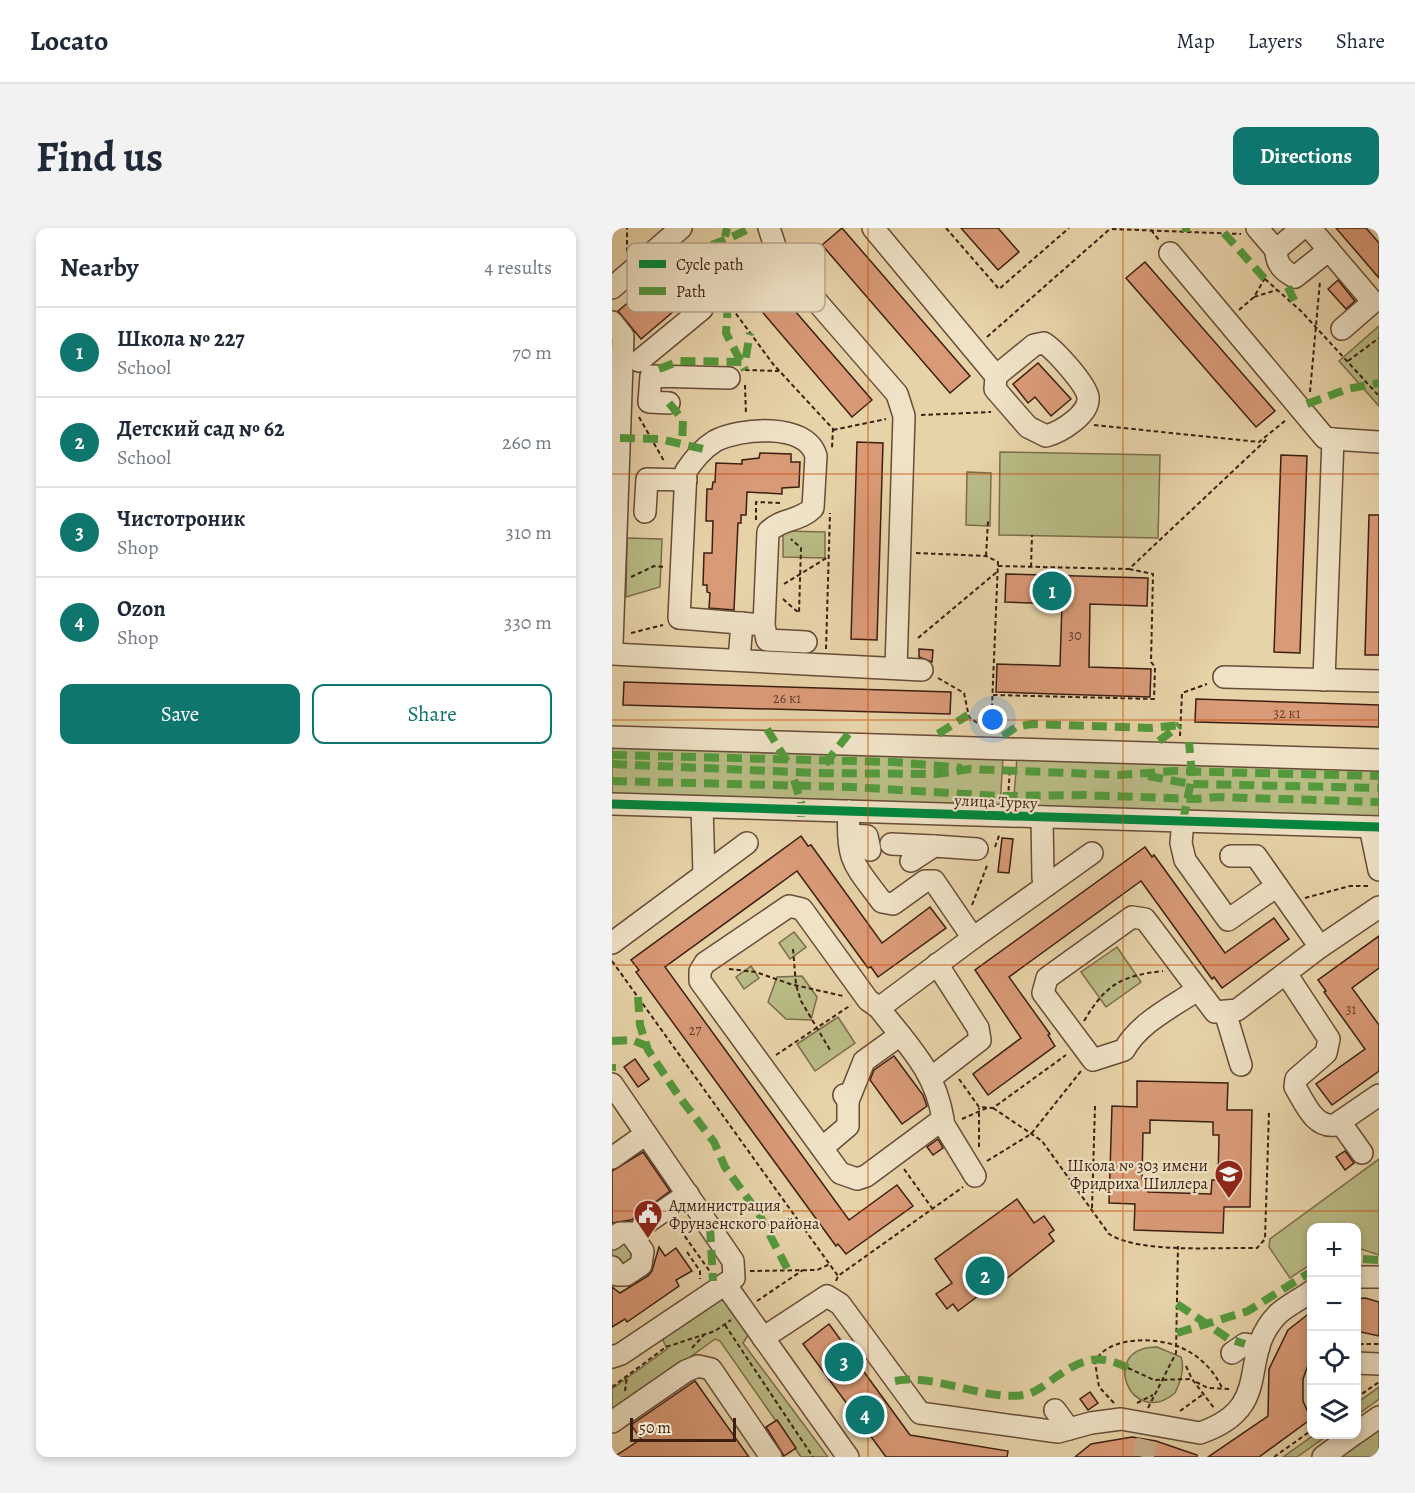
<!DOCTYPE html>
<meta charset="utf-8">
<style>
:root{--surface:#fff;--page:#f2f2f3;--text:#1f2937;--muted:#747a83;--line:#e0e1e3;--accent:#0f766e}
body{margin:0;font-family:Alegreya,serif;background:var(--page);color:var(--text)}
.controls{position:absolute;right:18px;bottom:18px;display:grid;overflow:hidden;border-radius:12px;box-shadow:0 3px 9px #0003}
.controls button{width:54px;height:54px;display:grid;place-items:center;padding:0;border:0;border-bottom:2px solid var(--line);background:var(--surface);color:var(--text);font:30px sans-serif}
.scale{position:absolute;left:18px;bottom:15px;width:106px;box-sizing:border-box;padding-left:6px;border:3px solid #3d1f12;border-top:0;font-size:16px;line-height:21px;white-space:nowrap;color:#3d1f12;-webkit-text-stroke:4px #efe2c6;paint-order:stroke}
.you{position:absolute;left:381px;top:492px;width:21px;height:21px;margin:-15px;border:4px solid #fff;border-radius:50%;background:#1a73e8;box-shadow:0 0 0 9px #1a73e833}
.badge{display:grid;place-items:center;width:39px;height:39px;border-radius:50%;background:var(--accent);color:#fff;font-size:20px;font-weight:700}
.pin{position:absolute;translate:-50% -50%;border:3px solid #fff;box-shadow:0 2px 6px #0006}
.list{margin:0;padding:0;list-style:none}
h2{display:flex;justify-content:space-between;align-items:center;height:78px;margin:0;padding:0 24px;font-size:26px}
h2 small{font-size:20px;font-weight:400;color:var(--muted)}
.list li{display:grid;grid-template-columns:39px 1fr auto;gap:18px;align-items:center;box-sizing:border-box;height:90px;padding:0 24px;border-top:2px solid var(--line)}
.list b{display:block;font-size:22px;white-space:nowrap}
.list p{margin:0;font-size:20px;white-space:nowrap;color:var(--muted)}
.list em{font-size:20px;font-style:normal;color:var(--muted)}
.actions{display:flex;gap:12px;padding:18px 24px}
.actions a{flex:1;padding:14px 0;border:2px solid var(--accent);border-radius:12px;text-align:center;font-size:21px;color:var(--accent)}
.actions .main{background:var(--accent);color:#fff}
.icon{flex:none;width:33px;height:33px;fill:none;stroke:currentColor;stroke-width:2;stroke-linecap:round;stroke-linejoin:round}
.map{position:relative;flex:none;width:767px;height:1229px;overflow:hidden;border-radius:12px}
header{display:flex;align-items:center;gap:36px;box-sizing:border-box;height:84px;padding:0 30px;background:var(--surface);border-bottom:2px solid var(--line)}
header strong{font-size:28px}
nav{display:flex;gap:33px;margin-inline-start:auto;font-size:21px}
.intro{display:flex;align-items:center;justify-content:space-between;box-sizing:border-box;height:144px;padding:0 36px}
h1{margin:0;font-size:42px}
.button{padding:15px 27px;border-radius:12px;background:var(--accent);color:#fff;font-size:21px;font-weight:700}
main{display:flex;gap:36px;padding:0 36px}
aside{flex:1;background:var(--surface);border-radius:12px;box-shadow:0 3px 9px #0003}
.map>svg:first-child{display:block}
.green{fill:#b9bb85;stroke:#7b6d4c;stroke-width:1.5}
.building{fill:#d99a77;stroke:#3d1f12;stroke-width:1.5;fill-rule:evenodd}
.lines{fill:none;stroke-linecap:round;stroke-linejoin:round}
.minor-tunnel{stroke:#c5af8a;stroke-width:21;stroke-dasharray:21 10;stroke-linecap:butt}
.minor-casing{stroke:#684c38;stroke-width:24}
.path{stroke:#3d1f12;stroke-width:2;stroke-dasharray:4.5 3;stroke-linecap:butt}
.minor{stroke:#efe2c6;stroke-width:21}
.quiet{stroke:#539a3c;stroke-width:8;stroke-dasharray:15 8;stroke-linecap:butt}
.cycleway-casing{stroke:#efe2c6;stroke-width:13}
.cycleway{stroke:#00873e;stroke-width:9}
.grid{fill:none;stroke:#c64d0d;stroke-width:1.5;stroke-opacity:0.55}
.labels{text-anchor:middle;stroke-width:4.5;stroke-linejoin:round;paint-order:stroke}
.number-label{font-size:14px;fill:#643e2b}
.street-label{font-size:16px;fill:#3d1f12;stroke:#efe2c6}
.poi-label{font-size:16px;fill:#3d1f12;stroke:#efe2c6;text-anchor:end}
.key{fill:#efe2c6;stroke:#baa890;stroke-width:1.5}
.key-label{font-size:16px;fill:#3d1f12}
</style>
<header>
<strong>Locato</strong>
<nav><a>Map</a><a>Layers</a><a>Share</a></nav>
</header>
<div class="intro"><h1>Find us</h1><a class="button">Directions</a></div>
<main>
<aside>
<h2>Nearby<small>4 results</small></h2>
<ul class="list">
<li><span class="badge">1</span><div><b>Школа № 227</b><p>School</p></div><em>70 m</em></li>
<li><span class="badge">2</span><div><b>Детский сад № 62</b><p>School</p></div><em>260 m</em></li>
<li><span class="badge">3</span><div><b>Чистотроник</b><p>Shop</p></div><em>310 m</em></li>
<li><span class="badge">4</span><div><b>Ozon</b><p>Shop</p></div><em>330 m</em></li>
</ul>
<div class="actions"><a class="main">Save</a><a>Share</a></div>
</aside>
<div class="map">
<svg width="767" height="1229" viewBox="0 0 767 1229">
<rect width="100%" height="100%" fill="#e7d3a8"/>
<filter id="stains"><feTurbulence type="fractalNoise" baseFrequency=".00333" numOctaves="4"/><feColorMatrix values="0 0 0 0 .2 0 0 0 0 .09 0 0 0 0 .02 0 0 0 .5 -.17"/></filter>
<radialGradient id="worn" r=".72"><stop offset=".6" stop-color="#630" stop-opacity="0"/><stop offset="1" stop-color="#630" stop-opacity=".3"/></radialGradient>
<g class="green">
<polygon points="767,98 767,178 727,133"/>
<polygon points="388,224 548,227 546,310 387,307"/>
<polygon points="355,244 379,245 378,298 354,297"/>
<polygon points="171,303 213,304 213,330 171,329"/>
<polygon points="15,310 50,311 48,359 14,369"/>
<polygon points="0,517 391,529 388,580 0,569"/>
<polygon points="405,529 767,540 767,592 401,581"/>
<polygon points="182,704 194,719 178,731 167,715"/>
<polygon points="505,719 529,754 494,779 469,744"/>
<polygon points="139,738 147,750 132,761 124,749"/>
<polygon points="190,748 205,769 199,792 174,791 156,774 165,749"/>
<polygon points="226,789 243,815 203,843 185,816"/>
<polygon points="767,931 767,1027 746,1020 744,1000 700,1000 699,1036 678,1050 657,1019 658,1011"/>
<polygon points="10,1012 26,1024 15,1040 0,1031 0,1021"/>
<polygon points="108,1066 138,1104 131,1115 216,1229 189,1229 108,1113 103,1111 0,1186 0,1161 55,1121 50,1110"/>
<path d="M545,1119L569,1129C573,1141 568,1155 563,1165C519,1202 485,1119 545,1119Z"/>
<polygon points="767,1159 767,1171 745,1187 745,1175"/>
<polygon points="767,1200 767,1229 727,1229"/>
<polygon points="702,1207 716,1207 685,1229 671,1229"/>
</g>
<g class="building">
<polygon points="230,0 358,148 338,165 210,17"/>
<polygon points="349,0 386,0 407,24 386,42"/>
<polygon points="724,0 754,0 767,15 767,50"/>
<polygon points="131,23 260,172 240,189 112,39"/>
<polygon points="64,34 88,61 29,111 6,83"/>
<polygon points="533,34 663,183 644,199 514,50"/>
<polygon points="726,52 743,73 734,81 716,61"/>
<polygon points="426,135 459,171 439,188 423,169 416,175 401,156"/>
<polygon points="245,214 271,215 265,412 239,411"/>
<polygon points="148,225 179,226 179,234 188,234 187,259 170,260 170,266 135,264 134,287 129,287 129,295 126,295 122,382 97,380 98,365 95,364 95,357 91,357 92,325 100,325 101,293 94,293 95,261 100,261 101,254 103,254 104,235 130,236 130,232 147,230"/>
<polygon points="669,227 695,228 688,425 662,424"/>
<polygon points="757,287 767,287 767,427 753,427"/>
<polygon points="394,346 536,350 535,378 478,376 477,439 539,441 538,469 384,464 385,436 448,438 450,376 393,374"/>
<polygon points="307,421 321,422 320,434 307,429"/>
<polygon points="12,454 339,464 338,486 11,477"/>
<polygon points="584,471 767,477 767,499 583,494"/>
<polygon points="189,608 196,618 199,617 270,715 318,679 334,700 266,749 259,739 256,740 185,643 53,739 237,992 285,957 301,978 234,1026 226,1016 224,1018 24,744 27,742 19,732"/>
<polygon points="390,610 401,611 397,645 386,644"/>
<polygon points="533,619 540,629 542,627 613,725 662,690 677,711 610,760 602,749 600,751 529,653 397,749 438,806 436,807 443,818 376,867 361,846 409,810 363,742"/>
<polygon points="767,708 767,740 740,760 767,797 767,843 720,877 704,856 753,821 712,764 714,763 706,752"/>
<polygon points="282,828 311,867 315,878 290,896 258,852 262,842"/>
<polygon points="23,831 37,851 26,859 12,839"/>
<path d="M525,853L616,855L615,882H640L638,979H612L611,1005L522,1002L523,976L497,975L500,878L525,879ZM538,892L601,894V907H607L606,952H600L599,966L536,964L537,951H530L531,905H538Z"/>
<polygon points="326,911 331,920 321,927 315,919"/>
<polygon points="733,923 742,935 733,942 724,929"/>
<polygon points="31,924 58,963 19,992 0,995 0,943"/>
<polygon points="405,971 422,995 432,988 442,1002 437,1006 442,1013 384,1059 382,1056 346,1083 341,1076 335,1081 324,1066 340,1055 323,1031"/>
<polygon points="47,1019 53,1028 64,1020 80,1043 64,1052 67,1058 15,1094 13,1091 0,1099 0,1059 8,1065 36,1048 40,1043"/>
<polygon points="753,1070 767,1074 767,1108 744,1103 744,1071"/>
<polygon points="699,1084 699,1129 691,1151 691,1173 699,1191 647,1229 596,1229 656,1188 657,1141 676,1102"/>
<polygon points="217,1096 298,1207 396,1223 395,1229 274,1229 191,1116"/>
<polygon points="83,1153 137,1229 2,1229 29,1211 19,1197"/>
<polygon points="478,1164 486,1175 476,1182 468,1171"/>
<polygon points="165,1192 184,1220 172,1228 154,1199"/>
<polygon points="520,1209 544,1213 585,1227 585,1229 463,1229 479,1216"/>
</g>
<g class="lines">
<polyline class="minor-tunnel" points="531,1229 535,1212"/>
<g class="minor-casing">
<g id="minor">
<polyline points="157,0 167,30 285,166 292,188 284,440"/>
<path d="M261,0L384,148L383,161L416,199L434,208C449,204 478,186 476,169C474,156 443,122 432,115L422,117L384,148"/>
<polyline points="645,0 664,22 690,0"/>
<polyline points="698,0 761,74 730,101"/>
<path d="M664,22C664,36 671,43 683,49L717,22"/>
<polyline points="558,25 713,210 721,211 712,452"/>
<polyline points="0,60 69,0"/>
<polyline points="0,94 11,108 0,416"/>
<polyline points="27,133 90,81"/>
<polyline points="57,175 37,174 39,148 117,150"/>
<polyline points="721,211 767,214"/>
<polyline points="33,284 35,251 74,252"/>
<path d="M152,397L156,304C169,290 187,294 201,280L204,228C194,194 128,200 103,213C90,221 82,231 74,243L67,390L152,397L155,412L194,414"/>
<polyline points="0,426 310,442"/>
<polyline points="127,432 130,395"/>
<polyline points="612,449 767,453"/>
<polyline points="0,509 767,532"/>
<polyline points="0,576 767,599"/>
<polyline points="90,579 92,646"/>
<path d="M237,583C234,633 242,636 270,674L281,676L313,653H322L361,710L267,780L256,772L190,681L177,678L93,735L88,743V753L228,945L245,951L254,948L331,891C323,842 296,818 267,780"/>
<polyline points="430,589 431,650 435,657"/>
<path d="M571,593L569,615L573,632L616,692L665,658L708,719L625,782L603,784L533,691L520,689L435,750L431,765L481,832L512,822C528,794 559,780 585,762"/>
<polyline points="758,599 767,642"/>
<polyline points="237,607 255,608 258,622"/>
<polyline points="279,616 322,618"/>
<polyline points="619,628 644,628 665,658"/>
<polyline points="299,633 322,618 365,621"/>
<polyline points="361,710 480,625"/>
<polyline points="0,715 135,615"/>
<polyline points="708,719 767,679"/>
<path d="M675,747L717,811L714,825L684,851L683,859C693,875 702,900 723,897L767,867"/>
<polyline points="613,784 629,837"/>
<polyline points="320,849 368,812 366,800 325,736"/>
<polyline points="0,856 121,1033 122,1050 9,1126 0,1129"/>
<polyline points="236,873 252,833 288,807"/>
<polyline points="329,892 363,948"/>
<polyline points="728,894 750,925"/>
<polyline points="210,920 236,898 236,873 232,867"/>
<polyline points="0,930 34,906"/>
<polyline points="31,997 76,966"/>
<polyline points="0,1011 8,1005 18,1005 31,1023 29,1037 14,1047 5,1047 0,1039"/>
<polyline points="744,1049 767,1049"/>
<polyline points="113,1056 236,1229"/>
<path d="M151,1110L215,1068L228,1076L308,1185L446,1204L479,1195L509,1191L588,1205C664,1179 624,1130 665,1087C674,1078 689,1071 700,1063"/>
<polyline points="620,1125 633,1116 647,1119"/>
<polyline points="744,1135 767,1136"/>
<polyline points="443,1182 457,1201"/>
<polyline points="0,1194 74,1143 86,1138 99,1141 159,1229"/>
<polyline points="744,1205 767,1189"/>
<polyline points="711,1229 742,1206"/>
</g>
</g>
<g class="path">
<polyline points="334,0 387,61 457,0"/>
<polyline points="500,1 629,6"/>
<polyline points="539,2 547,12"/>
<polyline points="75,19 161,136 221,201 220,220"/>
<polyline points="15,24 15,0"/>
<polyline points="653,51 689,83 767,168"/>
<polyline points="85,64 99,52"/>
<polyline points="642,69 665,62"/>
<polyline points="627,82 642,69 653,50"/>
<polyline points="375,109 499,0"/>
<polyline points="736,133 767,110"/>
<polyline points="133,142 167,143"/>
<polyline points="133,157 134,187"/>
<polyline points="698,164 708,53"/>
<polyline points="309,187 379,184"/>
<polyline points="27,189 52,233"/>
<polyline points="482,197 647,214 674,192"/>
<polyline points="221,202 274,191"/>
<polyline points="144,292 144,274 169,275"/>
<polyline points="304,325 374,328 386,334 379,502"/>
<polyline points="374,328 376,293"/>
<polyline points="386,338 517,341 655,211"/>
<polyline points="419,339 420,307"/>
<polyline points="19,349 42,338 53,339"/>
<polyline points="172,356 216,329"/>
<polyline points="171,371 187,385 189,320 179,311"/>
<polyline points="19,405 51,397"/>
<polyline points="306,410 386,343"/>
<polyline points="214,421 218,285"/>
<polyline points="326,450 352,465 357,489 375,502"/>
<polyline points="381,467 542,471 543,439 539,434 541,346 517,341"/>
<polyline points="568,508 570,465 595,456"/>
<polyline points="396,570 398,540"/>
<polyline points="383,619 388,605"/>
<polyline points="693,670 738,658 758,658"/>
<polyline points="360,677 376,635"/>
<polyline points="181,721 184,757 189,773 218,822"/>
<polyline points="0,733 226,1048"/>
<polyline points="117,741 144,744 178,756 231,768"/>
<path d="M472,793C494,756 509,748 551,743"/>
<polyline points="164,827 239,777"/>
<polyline points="347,851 367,879 381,880 454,827"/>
<path d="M381,880L430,913L497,1006C529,1026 605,1019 645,1020L653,1011L657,883"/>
<polyline points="350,891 375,880"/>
<polyline points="367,919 367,880"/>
<polyline points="375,933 419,906 469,843"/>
<polyline points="292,941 320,980"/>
<polyline points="480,980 483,878"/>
<polyline points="64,996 99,1045"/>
<polyline points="75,1024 88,1043 88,1051"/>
<polyline points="138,1043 205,1042 218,1036"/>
<polyline points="224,1053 226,1048 351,959"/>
<polyline points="145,1073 191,1042"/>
<polyline points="113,1097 201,1229"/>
<polyline points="747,1116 767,1116"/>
<polyline points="80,1120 92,1107"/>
<polyline points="574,1138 580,1151"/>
<polyline points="516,1140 542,1152 580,1151 602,1180"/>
<polyline points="584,1154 596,1160 619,1161"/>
<polyline points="0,1159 54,1119 103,1103 119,1092"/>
<polyline points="13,1163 15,1148"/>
<polyline points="744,1170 767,1154"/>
<path d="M502,1175L487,1159L483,1134C489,1122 500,1117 513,1114C554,1107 593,1122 611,1162"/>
<polyline points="525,1175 541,1167"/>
<polyline points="536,1180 564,1125 566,1018"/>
<polyline points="568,1183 590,1167"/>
<polyline points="662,1229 700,1202"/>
</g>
<use href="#minor" class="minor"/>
<g class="quiet">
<polyline points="574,4 574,0"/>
<polyline points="612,5 653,51"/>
<path d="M32,32C71,28 104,18 138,0"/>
<polyline points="99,52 106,40 115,0"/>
<polyline points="676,59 685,79"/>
<polyline points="116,75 114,105 133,142"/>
<polyline points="47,141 67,133 133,134 138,105"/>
<polyline points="57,175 71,192 70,216"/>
<polyline points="695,176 735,161 767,155"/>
<polyline points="8,210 48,211 91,221"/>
<polyline points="155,501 176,535"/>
<polyline points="326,506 356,487"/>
<polyline points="391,508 404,499 420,496 538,500 568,497"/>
<polyline points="547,513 568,497"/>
<polyline points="0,527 281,534 350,540"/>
<polyline points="0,536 206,545 325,546 358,541 507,547 563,543 767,548"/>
<polyline points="213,536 238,504"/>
<polyline points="536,548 579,556 767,560"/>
<polyline points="182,552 189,574 189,593"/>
<polyline points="0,553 239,559 387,568 472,567 583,571 605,569 767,574"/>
<polyline points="571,593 580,548 577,514"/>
<polyline points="26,769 28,797 36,822 66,867 102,914 113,939 147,986 176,1042"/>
<polyline points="0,813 20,812 35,818"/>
<polyline points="0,836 0,843"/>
<polyline points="98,999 101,1053"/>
<polyline points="751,1031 767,1032"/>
<polyline points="565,1076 617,1111 633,1116"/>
<polyline points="565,1105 636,1083 700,1043"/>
<path d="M283,1153C323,1145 371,1173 412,1167C424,1165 434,1156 444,1149C470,1131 487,1125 516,1140"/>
</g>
<g class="cycleway-casing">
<polyline id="cycleway" points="0,576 767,599"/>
</g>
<use href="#cycleway" class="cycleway"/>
</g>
<path class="grid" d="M256,0V1229M511,0V1229M0,246H767M0,492H767M0,737H767M0,983H767"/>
<defs>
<g id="school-pin" transform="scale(1.5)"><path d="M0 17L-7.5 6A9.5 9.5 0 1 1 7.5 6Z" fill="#8f2418" stroke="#efe2c6"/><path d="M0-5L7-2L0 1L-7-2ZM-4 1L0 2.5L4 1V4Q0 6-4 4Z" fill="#fff"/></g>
<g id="civic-pin" transform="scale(1.5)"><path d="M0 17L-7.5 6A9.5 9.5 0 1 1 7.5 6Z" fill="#8f2418" stroke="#efe2c6"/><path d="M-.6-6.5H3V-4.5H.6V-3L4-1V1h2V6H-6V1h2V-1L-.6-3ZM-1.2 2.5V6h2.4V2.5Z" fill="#fff"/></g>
</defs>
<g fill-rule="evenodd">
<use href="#school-pin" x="617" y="946"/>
<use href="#civic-pin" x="36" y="986"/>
</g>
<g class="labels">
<g class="number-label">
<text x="463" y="412">30</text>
<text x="175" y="475">26 к1</text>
<text x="675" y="490">32 к1</text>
<text x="739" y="786">31</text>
<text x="83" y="807">27</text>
</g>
<g class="street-label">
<text transform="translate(384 573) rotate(2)" y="6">улица Турку</text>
</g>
<g class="poi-label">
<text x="596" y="943">Школа № 303 имени<tspan x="596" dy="18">Фридриха Шиллера</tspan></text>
<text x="57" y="983" text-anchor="start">Администрация<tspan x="57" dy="18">Фрунзенского района</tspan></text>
</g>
</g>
<rect x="15" y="15" width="198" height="69" rx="9" class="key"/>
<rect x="27" y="32" width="27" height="8" fill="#00873e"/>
<rect x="27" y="59" width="27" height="8" fill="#539a3c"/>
<g class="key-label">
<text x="64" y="42">Cycle path</text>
<text x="64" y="69">Path</text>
</g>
<rect width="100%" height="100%" filter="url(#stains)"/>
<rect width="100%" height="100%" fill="url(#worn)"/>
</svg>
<div class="controls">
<button>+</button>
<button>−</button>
<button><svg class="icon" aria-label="locate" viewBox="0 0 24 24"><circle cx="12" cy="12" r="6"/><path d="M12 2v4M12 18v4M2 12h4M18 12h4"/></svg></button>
<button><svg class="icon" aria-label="layers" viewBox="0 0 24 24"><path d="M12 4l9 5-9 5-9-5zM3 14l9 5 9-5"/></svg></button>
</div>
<div class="scale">50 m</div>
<div class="you"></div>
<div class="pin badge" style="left:440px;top:363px">1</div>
<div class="pin badge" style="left:373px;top:1048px">2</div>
<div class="pin badge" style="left:232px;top:1134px">3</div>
<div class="pin badge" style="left:253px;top:1187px">4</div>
</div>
</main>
